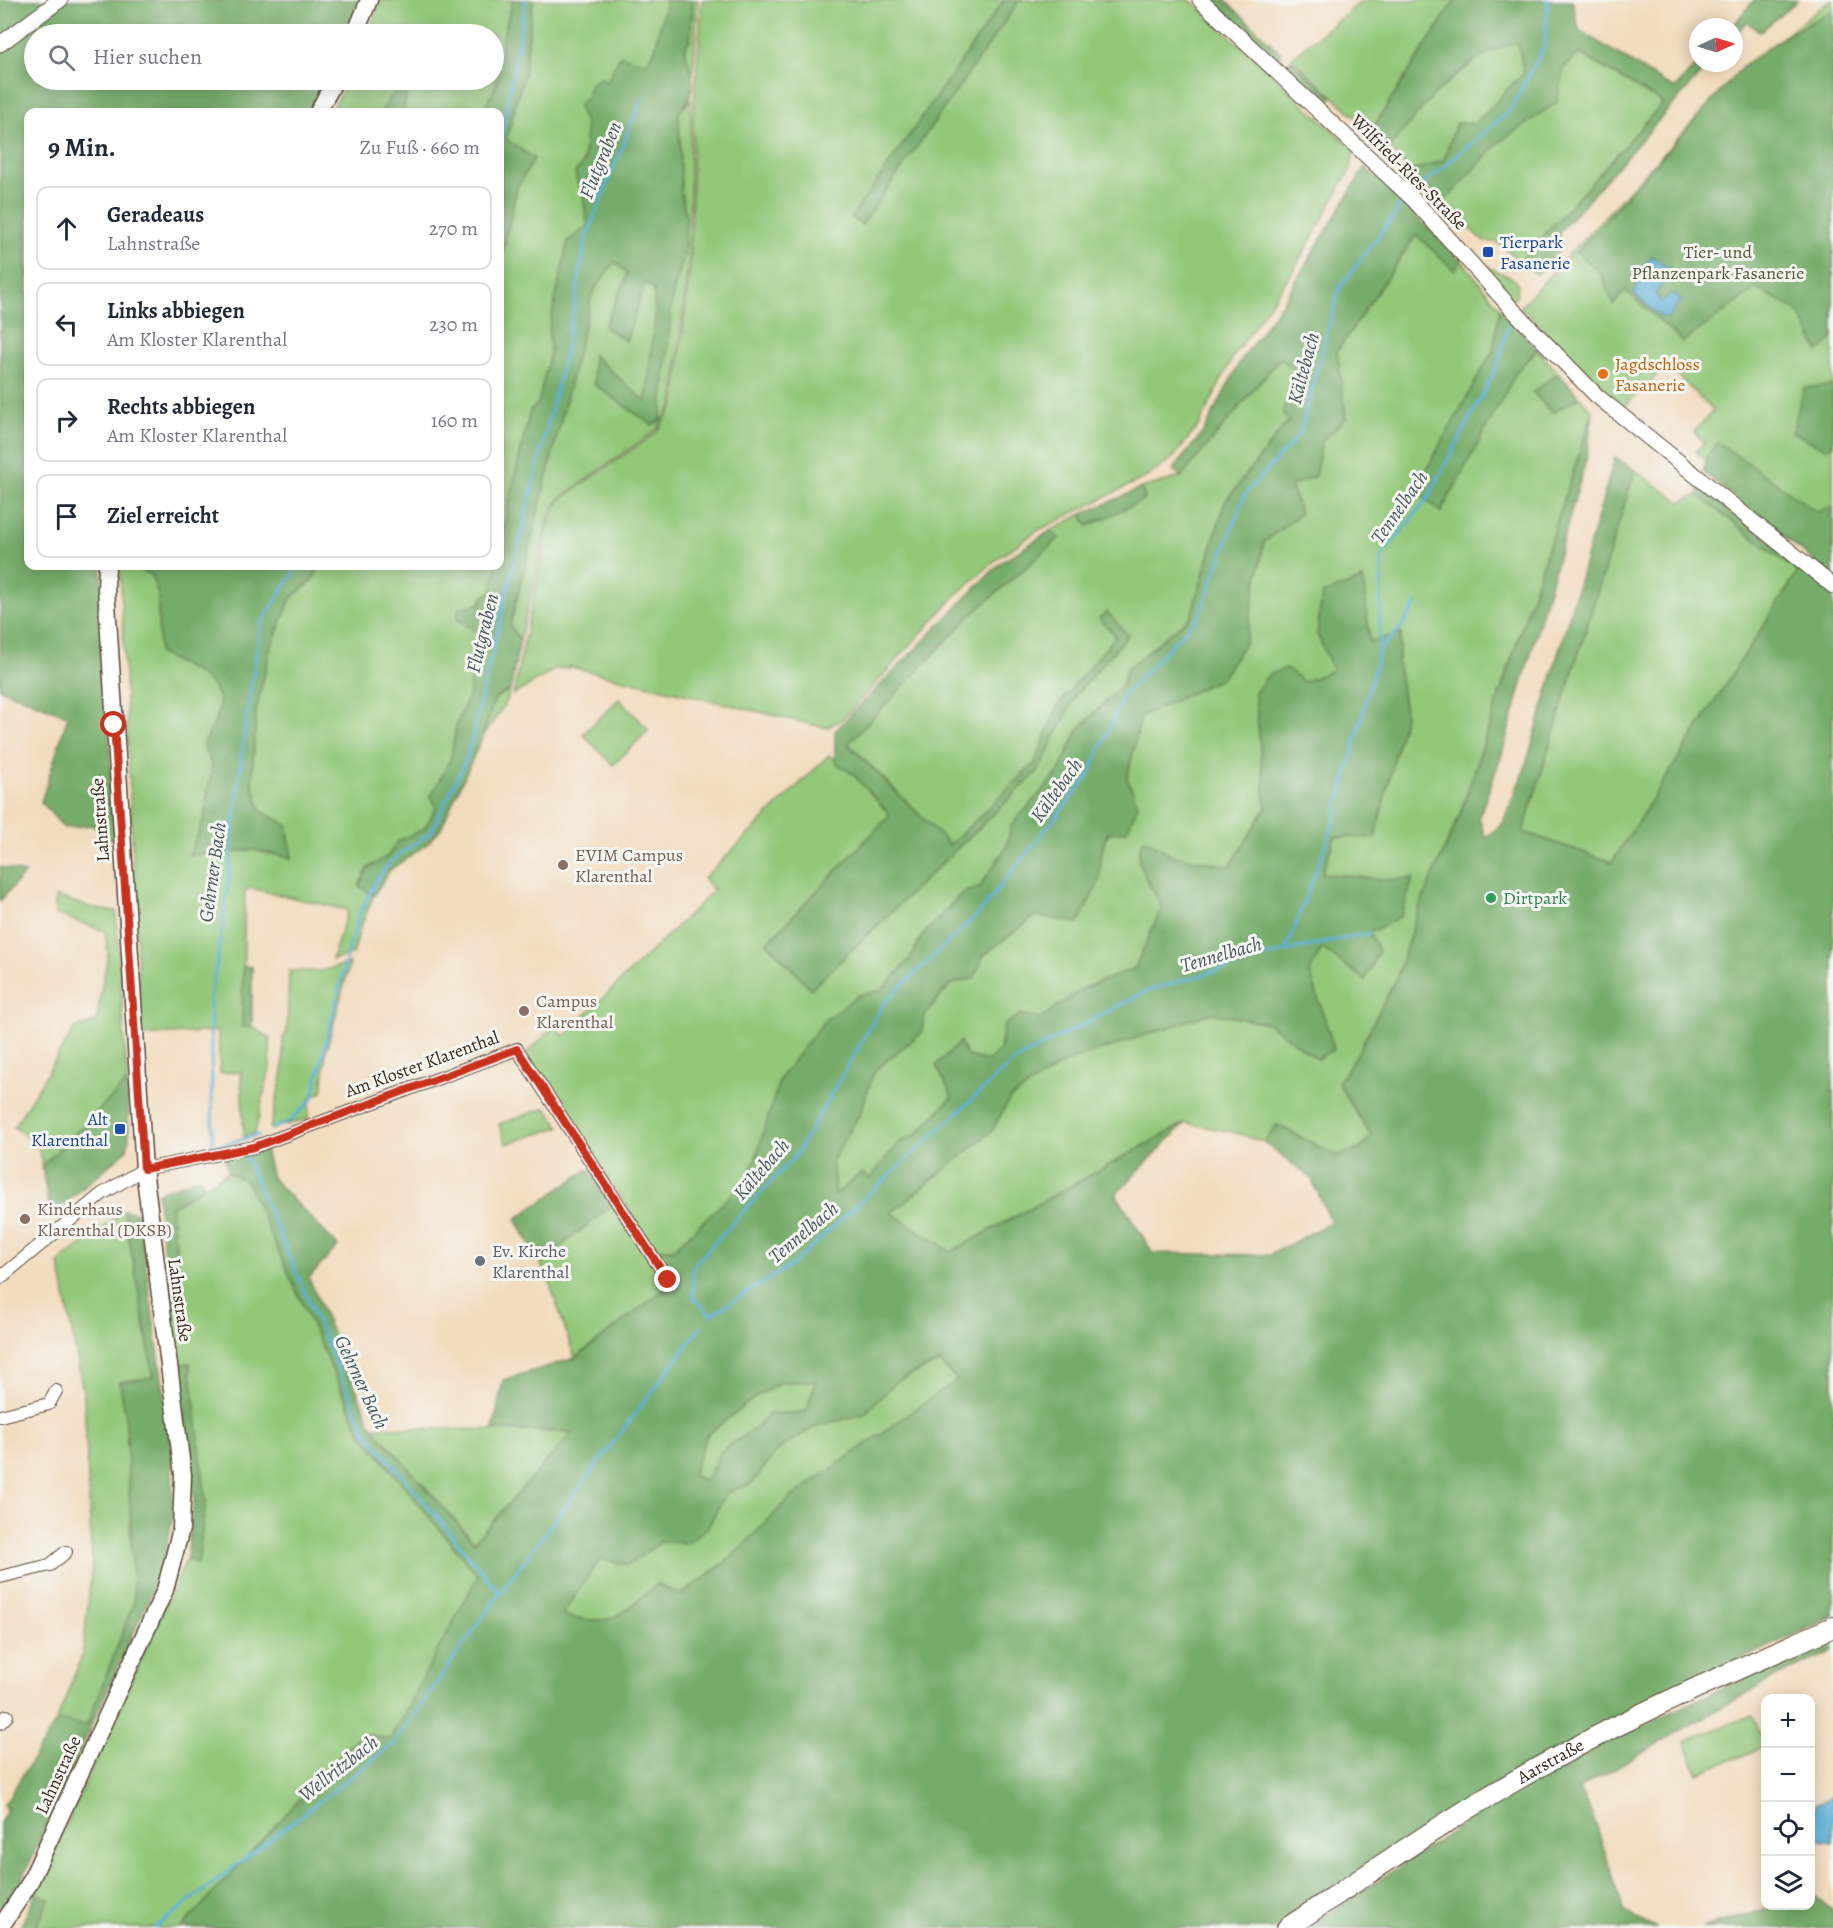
<!DOCTYPE html>
<html lang="de">
<meta charset="utf-8">
<style>
:root{--surface:#fff;--page:#f2f2f3;--text:#1f2937;--muted:#747a83;--line:#e0e1e3}
body{margin:0;font-family:Alegreya,serif;background:var(--page);color:var(--text)}
.controls{position:absolute;right:18px;bottom:18px;display:grid;overflow:hidden;border-radius:12px;box-shadow:0 3px 15px #0003}
.controls button{width:54px;height:54px;display:grid;place-items:center;padding:0;border:0;border-bottom:2px solid var(--line);background:var(--surface);color:var(--text);font:30px sans-serif}
.compass{position:absolute;left:1689px;top:18px;width:54px;height:54px;border-radius:50%;background:var(--surface);box-shadow:0 3px 15px #0003;rotate:86deg}
.stop{position:absolute;width:18px;height:18px;margin:-14px;border:4px solid #c8321e;border-radius:50%;background:#fff}
.stop.end{background:#c8321e;border-color:#fff;box-shadow:0 2px 6px #0008}
.list{margin:0;padding:0;list-style:none}
h2{display:flex;justify-content:space-between;align-items:center;height:78px;margin:0;padding:0 24px;font-size:26px}
h2 small{font-size:20px;font-weight:400;color:var(--muted)}
.list li{display:grid;grid-template-columns:39px 1fr auto;gap:18px;align-items:center;box-sizing:border-box;height:84px;margin:0 12px 12px;padding:0 12px;border:2px solid var(--line);border-radius:12px}
.list b{display:block;font-size:22px;white-space:nowrap}
.list p{margin:0;font-size:20px;white-space:nowrap;color:var(--muted)}
.list em{font-size:20px;font-style:normal;color:var(--muted)}
.icon{flex:none;width:33px;height:33px;fill:none;stroke:currentColor;stroke-width:2;stroke-linecap:round;stroke-linejoin:round}
.map{position:relative;flex:none;width:1833px;height:1928px;overflow:hidden}
.search{position:absolute;background:var(--surface);box-shadow:0 3px 15px #0003;left:24px;top:24px;width:480px;height:66px;display:flex;align-items:center;gap:15px;box-sizing:border-box;padding:0 21px;border-radius:33px;color:var(--muted);font-size:22px}
.panel{position:absolute;background:var(--surface);box-shadow:0 3px 15px #0003;left:24px;top:108px;width:480px;height:462px;border-radius:12px}
.map>svg:first-child{display:block}
.green{fill:#93c879;stroke:#67794c;stroke-width:1.5}
.forest{fill:#76ac69;stroke:#586b44;stroke-width:1.5;fill-rule:evenodd}
.water{fill:#5db0d8;stroke:#4c6d7b;stroke-width:1.5}
.lines{fill:none;stroke-linecap:round;stroke-linejoin:round}
.stream{stroke:#5db0d8;stroke-width:3}
.minor-casing{stroke:#564536;stroke-width:14}
.tertiary-casing{stroke:#564536;stroke-width:17}
.secondary-casing{stroke:#564536;stroke-width:19}
.primary-casing{stroke:#564536;stroke-width:22}
.minor{stroke:#fff;stroke-width:12}
.tertiary{stroke:#fff;stroke-width:15}
.secondary{stroke:#fff;stroke-width:16}
.primary{stroke:#fff;stroke-width:20}
.route{stroke:#c8321e;stroke-width:8}
.transit-dot{fill:#1a4fb4;stroke:#f6f6f2;stroke-width:2}
.food-dot{fill:#e8710a;stroke:#f6f6f2;stroke-width:2}
.education-dot{fill:#8d6e63;stroke:#f6f6f2;stroke-width:2}
.leisure-dot{fill:#2e9e5b;stroke:#f6f6f2;stroke-width:2}
.worship-dot{fill:#6b7280;stroke:#f6f6f2;stroke-width:2}
.labels{text-anchor:middle;stroke-width:6;stroke-linejoin:round;paint-order:stroke}
.street-label{font-size:18px;fill:#3b2a1e;stroke:#f6f6f2}
.transit-label{font-size:18px;fill:#164399;stroke:#f6f6f2;text-anchor:start}
.park-label{font-size:18px;fill:#555939;stroke:#f6f6f2}
.food-label{font-size:18px;fill:#c56008;stroke:#f6f6f2;text-anchor:start}
.education-label{font-size:18px;fill:#785e54;stroke:#f6f6f2;text-anchor:start}
.leisure-label{font-size:18px;fill:#27864d;stroke:#f6f6f2;text-anchor:start}
.worship-label{font-size:18px;fill:#5b616d;stroke:#f6f6f2;text-anchor:start}
.water-label{font-size:20px;font-style:italic;fill:#47595f;stroke:#f6f6f2}
</style>
<div class="map">
<svg width="1833" height="1928" viewBox="0 0 1833 1928">
<rect width="100%" height="100%" fill="#f6f6f2"/>
<filter id="ink" filterUnits="userSpaceOnUse"><feTurbulence type="fractalNoise" baseFrequency=".0167" numOctaves="2"/><feDisplacementMap in="SourceGraphic" scale="12" xChannelSelector="R" yChannelSelector="G"/><feConvolveMatrix kernelMatrix="1 2 1 2 8 2 1 2 1" color-interpolation-filters="sRGB"/></filter>
<filter id="wash" filterUnits="userSpaceOnUse"><feTurbulence type="fractalNoise" baseFrequency=".008" numOctaves="4" result="noise"/><feDisplacementMap in="SourceGraphic" scale="24" xChannelSelector="R" yChannelSelector="G"/><feGaussianBlur stdDeviation="1.35" result="paint"/><feColorMatrix in="noise" values="0 0 0 0 0 0 0 0 0 0 0 0 0 0 0 0 0 1.4 0 .05"/><feComposite in="paint" operator="in"/></filter>
<g filter="url(#wash)">
<rect width="100%" height="100%" fill="#f2dcbe"/>
<g class="green">
<polygon points="381,0 513,0 502,41 497,83 482,112 403,112 409,80 494,80 494,34 368,34"/>
<polygon points="533,0 666,0 655,50 646,64 606,83 578,106 587,125 581,186 589,226 549,329 550,352 538,405 530,411 501,539 505,557 500,564 500,264 517,187 534,159 506,139 524,74"/>
<polygon points="693,0 698,0 693,75 684,49 690,39"/>
<polygon points="702,0 1190,0 1354,150 1351,168 1293,271 1234,355 1199,425 1173,458 1148,476 1039,530 998,558 956,595 844,718 826,728 571,667 554,670 513,695 550,518 561,499 657,432 675,404 691,258 693,118"/>
<polygon points="1363,0 1455,0 1371,131 1291,58"/>
<polygon points="1831,0 1833,0 1833,10 1779,40"/>
<polygon points="1833,14 1833,564 1696,452 1704,442 1694,432 1713,411 1667,365 1623,408 1520,307 1746,65"/>
<path d="M1518,42L1524,73C1504,89 1495,107 1474,124L1456,123L1444,160L1410,172L1390,147L1430,98L1471,64L1488,50Z"/>
<polygon points="1579,53 1663,103 1521,261 1496,242 1484,242 1443,203 1498,143 1556,102 1564,68"/>
<polygon points="348,80 393,80 396,90 381,112 331,112"/>
<polygon points="691,99 689,257 673,405 656,430 560,498 550,512 520,640 510,626 592,293 615,261 628,274 604,327 645,282 654,290 655,317 646,403 594,356 594,384 651,424 673,292 684,256 686,218 681,191 679,113"/>
<path d="M1416,234L1454,270L1462,261L1500,308L1493,350L1416,490L1441,512L1517,371L1537,349L1558,373L1534,392L1552,413L1580,397L1593,412L1461,811L1419,908L1396,979L1356,1056L1338,1083L1371,1136L1361,1148L1337,1156L1278,1125L1264,1142L1233,1132L1185,1123L951,1252L891,1213L992,1131L1010,1098L1065,1062L1211,1013L1268,1023L1317,1059L1334,1049L1310,972L1322,948L1365,979L1369,933L1401,916L1412,878L1387,880L1321,874L1335,837L1405,714L1398,664L1401,633L1370,643L1363,579L1317,634L1334,670L1304,682L1255,693L1266,808L1230,867L1174,856L1138,860L1162,907L1135,968L1084,988L1039,1019L1004,1025L1000,1050L988,1061L967,1056L960,1042L952,1097L916,1135L898,1143L870,1179L861,1173L835,1195L832,1161L861,1112L874,1071L922,1032L924,1016L950,985L973,978L984,955L1035,916L1099,882C1103,834 1102,837 1138,805L1127,778L1141,716L1221,679L1245,643L1264,542L1300,514L1291,486L1315,476L1322,441L1346,418L1337,351Z"/>
<polygon points="1476,261 1514,279 1518,284 1516,297 1512,300"/>
<polygon points="1280,358 1295,370 1283,414 1290,419 1225,502 1191,616 1126,670 1123,684 1078,730 1059,772 1011,826 1007,846 979,889 962,893 922,936 910,959 882,990 859,995 826,1019 780,1078 756,1158 745,1182 674,1249 655,1249 526,1054 554,1026 564,1036 714,890 703,879 829,755 854,775 890,815 767,943 811,989 1038,771 1076,694 1128,635 1100,618 1116,636 1059,704 1035,763 950,845 848,743 969,617 1059,538 1050,531 1082,514 1088,526 1145,498 1141,488 1181,477"/>
<polygon points="1635,470 1680,502 1698,495 1798,572 1612,862 1523,832"/>
<path d="M120,566H131L152,575L158,594L159,653C208,679 240,686 203,745L212,765L204,819L190,855L254,850L292,858L287,825L261,811L252,782L256,711L270,649L291,598L310,583L321,566H498L492,591L483,597L481,603L457,619L483,635L472,644L470,692L456,726L451,758L431,796L436,808L424,829L398,841L388,856L368,868L359,886L374,895L360,928L353,954L332,960L348,910L250,888L245,890L242,1027H252L270,1038V1067L255,1133L244,1136L241,1072L220,1073L218,1031L141,1036Z"/>
<polygon points="510,690 507,701 482,738 495,698"/>
<polygon points="619,699 649,730 613,765 583,734"/>
<path d="M55,897C76,900 93,912 116,911L127,1082L42,1166L38,1145L14,1127L75,1028L96,1022L108,953L105,931L55,914Z"/>
<polygon points="350,963 326,1051 322,1092 310,1098 308,1119 270,1129 283,1072 283,1038 287,1032 289,971 321,971"/>
<polygon points="546,1108 560,1127 506,1144 499,1124"/>
<polygon points="228,1172 247,1182 361,1433 479,1576 390,1739 361,1733 181,1928 36,1928 49,1899 36,1893 187,1558 197,1564 190,1364 177,1365 170,1306 183,1304 171,1207"/>
<polygon points="612,1205 668,1287 575,1358 549,1281 540,1263"/>
<polygon points="124,1210 154,1378 120,1383 126,1418 134,1603 86,1727 57,1720 83,1653 92,1563 84,1396 59,1262"/>
<path d="M940,1362L957,1380L790,1498L732,1557L681,1595L657,1584C621,1616 612,1629 561,1615L600,1559L628,1565L662,1541L688,1543L708,1527L726,1493L752,1483L779,1449L816,1426L864,1414L897,1381Z"/>
<polygon points="816,1381 806,1412 770,1414 753,1430 722,1450 706,1480 691,1476 707,1435 757,1396 782,1382"/>
<polygon points="372,1427 574,1432 474,1542"/>
<polygon points="1753,1715 1765,1747 1697,1773 1685,1741"/>
</g>
<g class="forest">
<polygon points="0,0 361,0 346,34 34,34 34,80 326,80 310,112 28,112 28,566 101,566 114,836 112,839 106,839 92,825 64,828 41,802 68,716 0,689"/>
<polygon points="513,0 533,0 524,74 506,139 534,159 517,187 500,264 500,112 482,112 497,83 502,41"/>
<path d="M666,0H693L690,40L684,49C694,77 699,89 679,113L681,191L686,217L684,256L673,292L661,420L652,425L594,384L593,355L646,402L655,317L654,290L645,283L626,341L604,327L628,274L615,261L592,294L510,626L520,640L510,690L495,698L482,738L441,828L426,845L390,870L374,895L359,886L368,868L388,856L398,841L424,829L436,808L431,796L451,758L456,726L470,692L472,644L482,635L457,618L459,608L481,603L483,597L492,591L496,568L505,557L501,539L530,411L538,404L550,352L549,329L568,241L588,226L581,186L577,183L575,172L584,162L586,125L578,106L588,96L590,84L600,78L607,82L620,56L646,63L655,50Z"/>
<polygon points="1004,0 1020,0 862,225 851,218"/>
<polygon points="1212,0 1225,0 1282,54 1276,59"/>
<path d="M1455,0H1572L1579,30L1674,89L1698,63H1710L1559,232L1562,248L1537,275L1521,261L1663,103L1579,53L1564,68L1557,102L1498,143L1443,203L1410,172L1444,160L1456,123L1474,124C1495,107 1504,90 1524,73L1518,42C1462,55 1424,105 1390,147L1371,131Z"/>
<polygon points="1754,0 1798,0 1760,32 1747,22 1734,36 1734,27 1732,27"/>
<polygon points="1833,10 1833,338 1819,352 1798,311 1756,288 1683,342 1625,290 1614,304 1600,273 1577,252 1744,65 1779,40"/>
<polygon points="1290,60 1332,97 1324,106 1283,68"/>
<polygon points="393,80 409,80 403,112 381,112 396,90"/>
<path d="M1365,167L1462,261L1454,270L1416,235L1337,351L1346,418L1322,441L1315,476L1291,486L1300,514L1264,542L1245,643L1221,679L1141,716L1127,778L1138,805L1127,831L1107,833L1102,848L1099,882L1078,923L1035,916L984,955L974,978L949,985L924,1016L922,1032L874,1071L861,1112L832,1161L835,1195L861,1173L870,1179L898,1143L916,1135L952,1097L936,1065L960,1042L967,1056L988,1061L1000,1050L1004,1025L1020,1014L1039,1019L1084,988L1135,968L1162,907C1152,887 1129,860 1144,839L1174,856L1230,866L1266,808L1255,693L1268,675L1286,668L1304,682L1333,670L1317,634L1322,594L1363,579L1370,642L1401,633L1398,664L1405,714L1375,838L1335,837L1322,873L1387,880L1413,878L1401,916L1369,933L1379,951L1365,980L1322,948L1310,972L1334,1049L1317,1059L1268,1023L1211,1013L1065,1062L1010,1098L992,1131L891,1213L951,1252L1185,1123L1116,1194L1153,1253L1270,1255L1331,1222L1311,1178L1264,1142L1277,1125L1337,1156L1361,1148L1371,1136L1338,1083L1356,1056L1396,979L1419,908L1461,812L1593,412L1587,456L1502,754L1479,817L1485,838L1502,825L1526,765L1615,457L1635,470L1523,832L1612,862L1798,572L1698,495L1700,486L1833,592V1617L1627,1712L1432,1823L1275,1928H181L361,1733L390,1739L478,1576L361,1433L247,1182L228,1172L225,1157L265,1149L272,1178L338,1246L309,1278L372,1427L474,1542L573,1432L493,1430L503,1380L575,1358L668,1287L655,1249H674L745,1182L756,1157L780,1078L826,1019L859,995L882,990L910,959L922,936L962,893L979,888L1007,846L1011,826L1059,772L1078,730L1123,684L1126,670L1191,616L1225,502L1289,420L1283,414L1295,370L1280,358L1181,477L1173,470L1204,431L1240,362L1283,302ZM939,1362L957,1380L790,1498L732,1557L681,1595L657,1584C622,1615 612,1629 562,1615L600,1559L628,1565L662,1541L688,1543L708,1527L726,1493L752,1483L779,1449L816,1426L864,1414L897,1381ZM816,1381L806,1412L770,1414L753,1430L722,1450L706,1480L692,1476L707,1435L757,1396L782,1382Z"/>
<polygon points="1500,308 1537,349 1517,371 1441,512 1415,490 1493,350"/>
<polygon points="1558,373 1580,397 1552,413 1533,392"/>
<polygon points="1833,385 1833,444 1826,449 1792,432 1804,388"/>
<polygon points="1718,442 1817,512 1833,506 1833,576 1703,472 1707,457"/>
<polygon points="1141,488 1145,499 1088,526 1082,514"/>
<polygon points="1050,531 1059,538 969,617 848,744 950,845 1035,763 1059,704 1116,636 1099,618 1107,612 1128,635 1076,694 1038,771 811,989 767,943 890,815 854,775 835,762 835,731 1000,563"/>
<path d="M131,566H321L310,582L291,598L270,649L256,711L252,782L261,811L287,825L292,858L254,850L189,855L204,819L212,765L203,745C240,686 208,679 159,653L158,594L152,575Z"/>
<polygon points="0,867 25,873 0,901"/>
<polygon points="243,966 252,967 252,1027 242,1027"/>
<polygon points="127,1082 129,1135 127,1150 50,1216 42,1166"/>
<polygon points="588,1169 612,1205 540,1263 516,1219"/>
<polygon points="201,1177 204,1187 171,1207 183,1305 170,1306 157,1193"/>
<polygon points="124,1210 138,1213 172,1446 173,1517 160,1574 20,1884 0,1909 0,1823 8,1809 4,1805 57,1720 87,1726 134,1603 126,1418 120,1382 154,1377"/>
<polygon points="190,1363 206,1501 198,1564 187,1558 194,1501 177,1365"/>
<polygon points="1833,1637 1833,1651 1779,1675 1579,1788 1596,1824 1624,1911 1656,1928 1307,1928 1506,1796 1585,1752"/>
<polygon points="36,1893 49,1899 36,1928 20,1928"/>
<polygon points="1814,1895 1833,1911 1833,1928 1701,1928 1778,1906 1810,1906 1811,1896"/>
</g>
<g class="water">
<polygon points="1652,256 1662,264 1670,267 1668,278 1655,293 1661,302 1674,293 1681,300 1668,318 1658,315 1634,294 1640,273"/>
<polygon points="1833,1796 1833,1843 1821,1840 1811,1824 1816,1805"/>
</g>
<g class="lines">
<g class="stream">
<polyline points="500,145 526,0"/>
<polyline points="1421,186 1510,111 1544,47 1548,0"/>
<polyline points="1402,204 1339,289 1300,434 1245,494 1199,616 1124,695 1088,777 979,913 884,1003 796,1155 693,1266 693,1297 711,1315 793,1264 1015,1060 1149,990 1286,951 1334,823 1379,651 1382,555 1427,500 1497,367 1508,326"/>
<polyline points="1379,650 1401,628 1417,603"/>
<polyline points="1286,951 1369,933"/>
<polyline points="273,1129 290,1121 312,1100 350,945 360,913 376,881 391,861 431,832 467,758 565,354 587,235 642,98"/>
<polyline points="258,1135 213,1147 210,1000 224,920 244,735 261,624 298,566"/>
<polyline points="245,1155 366,1432 500,1593"/>
<polyline points="155,1928 394,1744 500,1593 701,1327"/>
</g>
</g>
</g>
<g filter="url(#ink)">
<g class="lines">
<g class="minor-casing">
<g id="minor">
<polyline points="0,1278 102,1194 144,1169 254,1147 517,1049 668,1280"/>
<polyline points="0,1416 49,1404 56,1391"/>
<polyline points="0,1577 50,1565 66,1552"/>
<polyline points="0,1723 7,1716"/>
</g>
</g>
<g class="tertiary-casing">
<g id="tertiary">
<polyline points="1200,0 1414,200 1511,308 1597,396 1833,586"/>
<polyline points="0,44 60,0"/>
</g>
</g>
<g class="secondary-casing">
<g id="secondary">
<polyline points="355,34 369,0"/>
<polyline points="318,112 335,80"/>
<polyline points="0,1928 29,1884 165,1590 181,1529 183,1475 144,1169 106,588 107,566"/>
</g>
</g>
<g class="primary-casing">
<g id="primary">
<path id="s1" d="M1287,1928C1377,1868 1466,1806 1561,1755C1649,1707 1741,1668 1833,1627"/>
</g>
</g>
<use href="#minor" class="minor"/>
<use href="#tertiary" class="tertiary"/>
<use href="#secondary" class="secondary"/>
<use href="#primary" class="primary"/>
</g>
</g>
<g class="lines" filter="url(#ink)">
<polyline class="route" points="114,725 144,1169 254,1147 517,1049 668,1280"/>
</g>
<g class="transit-dot">
<rect x="1482" y="246" width="12" height="12" rx="3"/>
<rect x="114" y="1123" width="12" height="12" rx="3"/>
</g>
<circle class="food-dot" cx="1603" cy="374" r="6"/>
<g class="education-dot">
<circle cx="563" cy="865" r="6"/>
<circle cx="524" cy="1011" r="6"/>
<circle cx="25" cy="1219" r="6"/>
</g>
<circle class="leisure-dot" cx="1491" cy="898" r="6"/>
<circle class="worship-dot" cx="480" cy="1261" r="6"/>
<g class="labels">
<g class="street-label">
<text transform="translate(1409 172) rotate(45)" y="6">Wilfried-Ries-Straße</text>
<text transform="translate(100 820) rotate(-94)" y="6">Lahnstraße</text>
<text transform="translate(422 1064) rotate(-20)" y="6">Am Kloster Klarenthal</text>
<text transform="translate(180 1300) rotate(82)" y="6">Lahnstraße</text>
<text dy="6" stroke="none"><textPath href="#s1" startOffset="312">Aarstraße</textPath></text>
<text transform="translate(58 1775) rotate(-65)" y="6">Lahnstraße</text>
</g>
<g class="transit-label">
<text x="1500" y="248">Tierpark<tspan x="1500" dy="21">Fasanerie</tspan></text>
<text x="108" y="1125" text-anchor="end">Alt<tspan x="108" dy="21">Klarenthal</tspan></text>
</g>
<g class="park-label">
<text x="1718" y="258">Tier- und<tspan x="1718" dy="21">Pflanzenpark Fasanerie</tspan></text>
</g>
<g class="food-label">
<text x="1615" y="370">Jagdschloss<tspan x="1615" dy="21">Fasanerie</tspan></text>
</g>
<g class="education-label">
<text x="575" y="861">EVIM Campus<tspan x="575" dy="21">Klarenthal</tspan></text>
<text x="536" y="1007">Campus<tspan x="536" dy="21">Klarenthal</tspan></text>
<text x="37" y="1215">Kinderhaus<tspan x="37" dy="21">Klarenthal (DKSB)</tspan></text>
</g>
<g class="leisure-label">
<text x="1503" y="904">Dirtpark</text>
</g>
<g class="worship-label">
<text x="492" y="1257">Ev. Kirche<tspan x="492" dy="21">Klarenthal</tspan></text>
</g>
<g class="water-label">
<text transform="translate(600 160) rotate(-68)" y="7">Flutgraben</text>
<text transform="translate(1303 368) rotate(-75)" y="7">Kältebach</text>
<text transform="translate(1399 507) rotate(-55)" y="7">Tennelbach</text>
<text transform="translate(482 633) rotate(-76)" y="7">Flutgraben</text>
<text transform="translate(1056 790) rotate(-54)" y="7">Kältebach</text>
<text transform="translate(212 872) rotate(-82)" y="7">Gehrner Bach</text>
<text transform="translate(1221 954) rotate(-16)" y="7">Tennelbach</text>
<text transform="translate(761 1169) rotate(-49)" y="7">Kältebach</text>
<text transform="translate(803 1232) rotate(-40)" y="7">Tennelbach</text>
<text transform="translate(362 1382) rotate(65)" y="7">Gehrner Bach</text>
<text transform="translate(338 1768) rotate(-38)" y="7">Wellritzbach</text>
</g>
</g>
</svg>
<div class="controls">
<button>+</button>
<button>−</button>
<button><svg class="icon" aria-label="locate" viewBox="0 0 24 24"><circle cx="12" cy="12" r="6"/><path d="M12 2v4M12 18v4M2 12h4M18 12h4"/></svg></button>
<button><svg class="icon" aria-label="layers" viewBox="0 0 24 24"><path d="M12 4l9 5-9 5-9-5zM3 14l9 5 9-5"/></svg></button>
</div>
<svg class="compass" viewBox="-18 -18 36 36"><path d="M0-13l5 13h-10z" fill="#e53935"/><path d="M0 13l5-13h-10z" fill="#747a83"/></svg>
<div class="stop" style="left:114px;top:725px"></div>
<div class="stop end" style="left:668px;top:1280px"></div>
<div class="search"><svg class="icon" aria-label="search" viewBox="0 0 24 24"><circle cx="10" cy="10" r="6"/><path d="M15 15l6 6"/></svg>Hier suchen</div>
<section class="panel">
<h2>9 Min.<small>Zu Fuß · 660 m</small></h2>
<ul class="list">
<li><svg class="icon" aria-label="ahead" viewBox="0 0 24 24"><path d="M12 20V5M6 11l6-6 6 6"/></svg><div><b>Geradeaus</b><p>Lahnstraße</p></div><em>270 m</em></li>
<li><svg class="icon" aria-label="left" viewBox="0 0 24 24"><path d="M17 20v-9H6M10 6l-5 5 5 5"/></svg><div><b>Links abbiegen</b><p>Am Kloster Klarenthal</p></div><em>230 m</em></li>
<li><svg class="icon" aria-label="right" viewBox="0 0 24 24"><path d="M7 20v-9h11M14 6l5 5-5 5"/></svg><div><b>Rechts abbiegen</b><p>Am Kloster Klarenthal</p></div><em>160 m</em></li>
<li><svg class="icon" aria-label="arrive" viewBox="0 0 24 24"><path d="M6 21V4h12l-3 4 3 4H6"/></svg><div><b>Ziel erreicht</b></div></li>
</ul>
</section>
</div>
